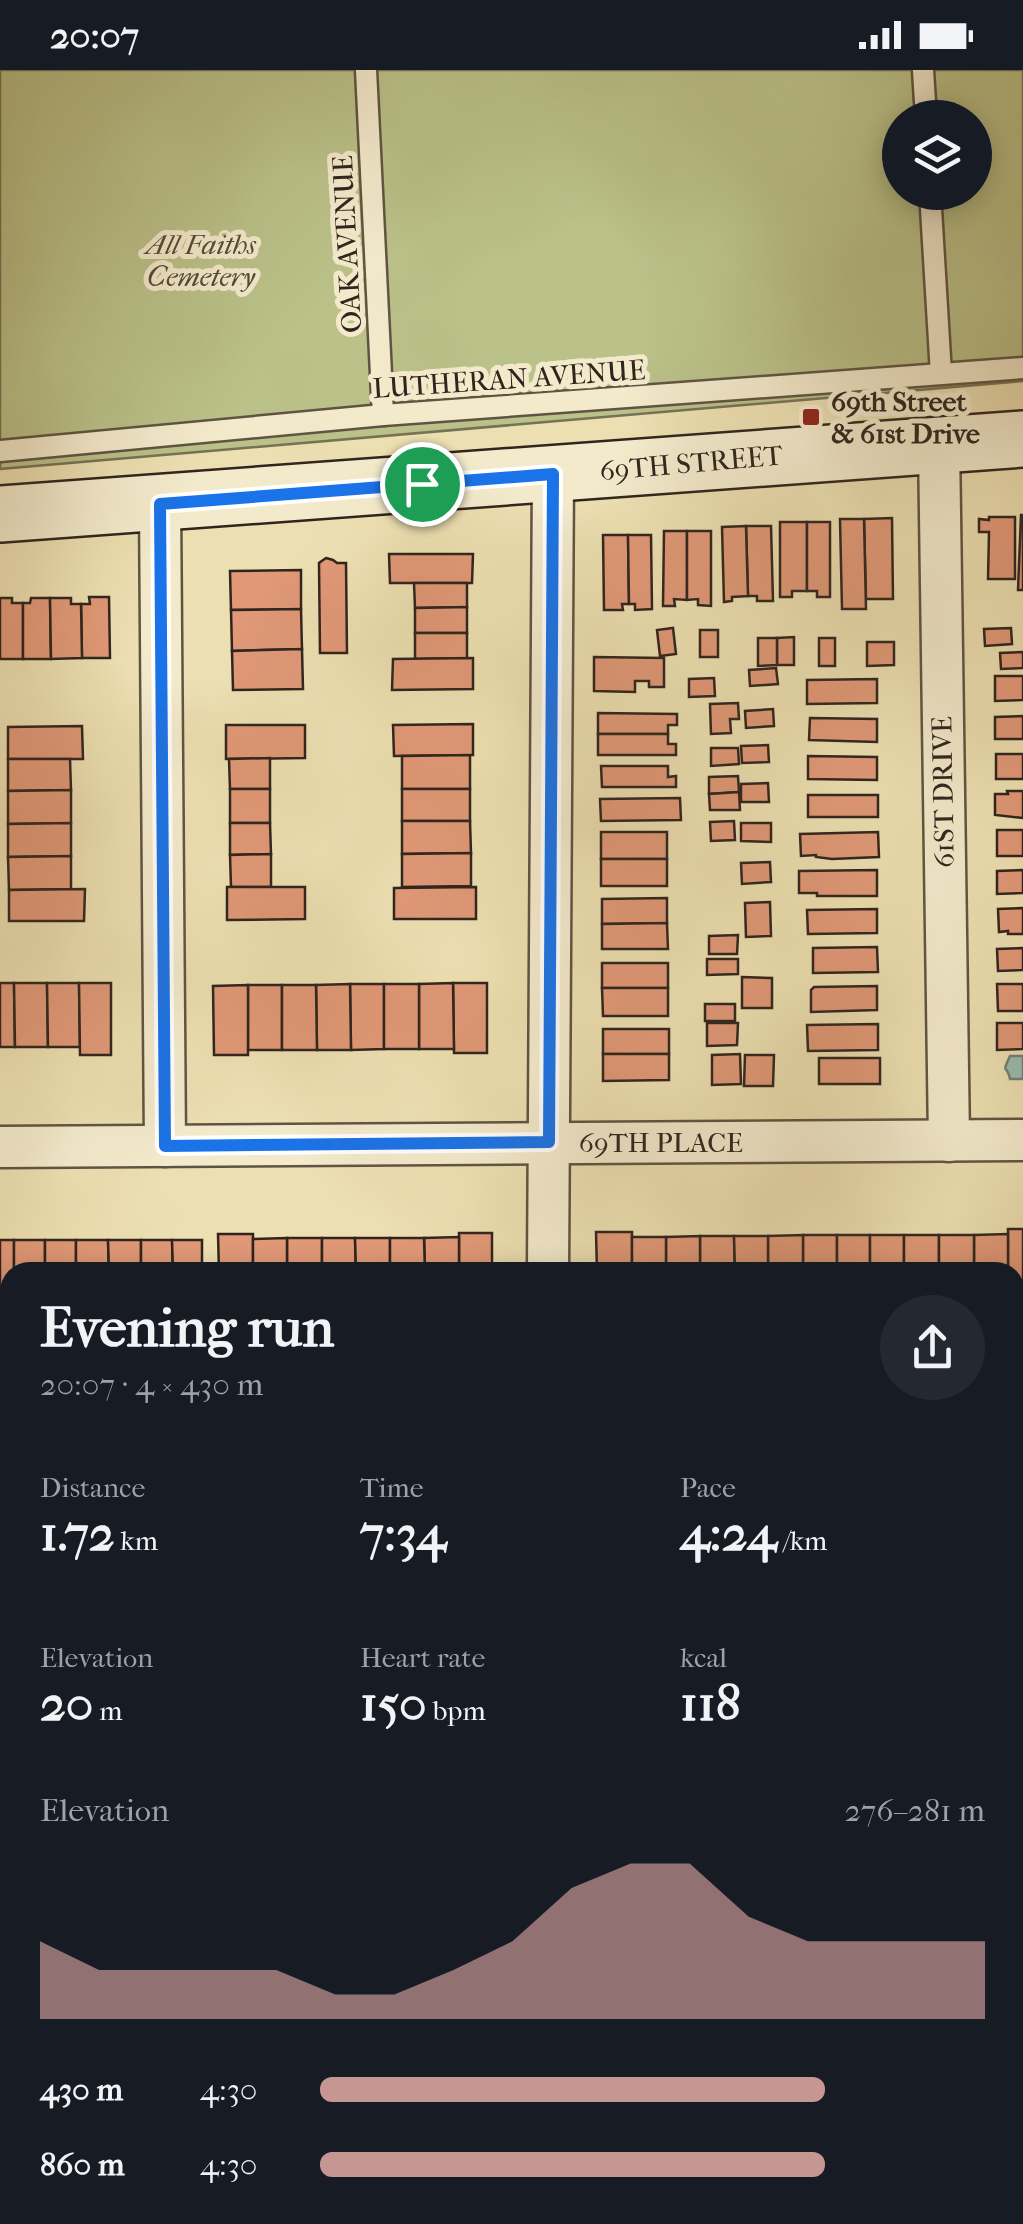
<!DOCTYPE html>
<html lang="en">
<head>
<meta charset="utf-8">
<style>
	:root { --surface:#171b24; --page:#242831; --text:#f1f3f6; --muted:#9ea1a6; --accent:#c59692 }
	body { margin:0; font-family:"IM FELL French Canon",serif; background:var(--page); color:var(--text); height:100vh; display:flex; flex-direction:column; font-size:38px; white-space:nowrap }
	* { box-sizing:border-box; margin:0 }
	p { font-size:32px; color:var(--muted) }
	.icon { flex:none; width:55px; height:55px; fill:none; stroke:currentColor; stroke-width:2; stroke-linecap:round; stroke-linejoin:round }
	.map { position:relative; flex:1; overflow:hidden }
	.panel { position:absolute; left:0px; top:1192px; width:1025px; height:962px; display:flex; flex-direction:column; background:var(--surface); border-radius:30px 30px 0 0; box-shadow:0 5px 25px #0003 }
	.panel>* { flex:none }
	.controls { position:absolute; left:882px; top:30px; display:grid; gap:20px }
	.controls a { display:grid; place-items:center; width:110px; height:110px; border-radius:50%; background:var(--surface); box-shadow:0 5px 25px #0003; font-size:50px }
	.pin { position:absolute; display:grid; place-items:center; width:85px; height:85px; color:#fff; margin:-42px; border:5px solid #fff; border-radius:50%; box-shadow:0 2px 10px #0007 }
	.round { display:grid; place-items:center; flex:none; width:105px; height:105px; border-radius:52px; background:var(--page) }
	.head { display:flex; align-items:center; justify-content:space-between; height:170px; padding:0 40px }
	h1 { font-size:55px; font-weight:700; line-height:75px }
	.figures { display:grid; grid-template-columns:repeat(3,1fr); gap:15px; height:170px; padding:10px 40px }
	.figures div { display:grid; align-content:center }
	.figures b { font-size:50px; font-weight:700 }
	.figures small { font-size:28px; font-weight:400 }
	.figures p { font-size:28px }
	.chart { height:280px; padding:20px 40px }
	.chart p { display:flex; justify-content:space-between }
	.chart svg { width:100%; height:180px; margin-top:10px; fill:var(--accent); opacity:.7 }
	ul { padding:0 40px; list-style:none; font-size:32px }
	li { display:grid; grid-template-columns:160px 120px 1fr; align-items:center; height:75px }
	li i { height:25px; border-radius:12px; background:var(--accent) }
	.status { display:flex; justify-content:space-between; align-items:center; height:70px; padding:0 50px; background:var(--surface); direction:ltr }
	.status svg { height:28px; fill:currentColor }
	.map>svg:first-child { display:block }
</style>
</head>
<body>
<div class="status"><b>20:07</b><svg viewBox="0 0 49 12"><path d="M0 12V9h3v3zM5 12V6h3v6zM10 12V3h3v9zM15 12V0h3v12zM26 1h20v11H26zM47 4h2v5h-2z"/></svg></div>
<div class="map">
<svg width="1023" height="2154" viewBox="0 0 1023 2154">
	<rect width="100%" height="100%" fill="#ecdfb1"/>
	<filter id="stains"><feTurbulence type="fractalNoise" baseFrequency=".002" numOctaves="4"/><feColorMatrix values="0 0 0 0 .2 0 0 0 0 .09 0 0 0 0 .02 0 0 0 .5 -.17"/></filter>
	<radialGradient id="worn" r=".72"><stop offset=".6" stop-color="#630" stop-opacity="0"/><stop offset="1" stop-color="#630" stop-opacity=".3"/></radialGradient>
	<!-- green -->
	<g fill="#bac189" stroke="#757354" stroke-width="2.5" fill-rule="evenodd">
		<path d="M0,0h1023v311l-1023,88zM900,48h75v74h-75z"/>
		<path d="M0,1591l10,11v107l-10,-12z"/>
		<path d="M0,1742l10,11v137l-10,-12v-20l2,-3 -2,-3z"/>
		<path d="M232,2145h125l8,9h-125z"/>
		<path d="M393,2145h99l9,9h-100z"/>
	</g>
	<!-- water -->
	<path fill="#9abcb2" stroke="#708077" stroke-width="2.5" d="M1010,986h13v23h-13c-3,-16 -9,-3 0,-23z"/>
	<!-- building -->
	<g fill="#e09877" stroke="#30251e" stroke-width="2.5">
		<path d="M1021,445h2v75h-5z"/>
		<path d="M989,447h26v62h-27l1,-47h-10v-13l10,1z"/>
		<path d="M892,448l1,81h-27l-2,-80z"/>
		<path d="M840,449h24l2,90h-24z"/>
		<path d="M780,452h27v69h-15v6h-12z"/>
		<path d="M807,452h23v75h-13v-6h-10z"/>
		<path d="M746,456h25l2,75h-16v-5h-9z"/>
		<path d="M746,456l2,70 -16,1v4l-8,1 -2,-75z"/>
		<path d="M664,461h23v69l-13,-1 1,7h-12z"/>
		<path d="M687,461h24v75l-13,-1v-6l-11,1z"/>
		<path d="M603,465h25l1,69h-7l1,6h-19z"/>
		<path d="M628,465h23l1,74 -17,1v-6h-6z"/>
		<path d="M389,484h84l-1,29h-82z"/>
		<path d="M326,488l7,2 4,3h9l1,90h-27l-1,-90z"/>
		<path d="M301,500v39l-70,1 -1,-39z"/>
		<path d="M414,513h53v24l-52,1z"/>
		<path d="M89,527h20l1,61h-28l-1,-54h9z"/>
		<path d="M0,528h12v5h11v56h-23z"/>
		<path d="M31,528h19l1,61h-28v-56h7z"/>
		<path d="M50,528h21v6h10l1,54 -31,1z"/>
		<path d="M467,537v26h-52v-25z"/>
		<path d="M301,539l1,40 -70,2 -1,-41z"/>
		<path d="M673,558l3,26 -16,2 -3,-26z"/>
		<path d="M1011,558l1,16 -27,2 -1,-17z"/>
		<rect x="700" y="560" width="18" height="27"/>
		<path d="M415,563h52v25l-52,1z"/>
		<path d="M794,567v28h-17v-27z"/>
		<path d="M758,568h19v27l-19,1z"/>
		<rect x="819" y="568" width="16" height="28"/>
		<path d="M867,572h27v23l-27,1z"/>
		<path d="M302,579l1,40 -70,1 -1,-39z"/>
		<path d="M1023,582v16l-22,1 -1,-16z"/>
		<path d="M594,587l70,1v29h-15v-6h-14v11l-41,-1z"/>
		<path d="M473,588v31l-81,1 1,-31z"/>
		<path d="M776,598l2,16 -28,2 -1,-16z"/>
		<path d="M995,606h28v24l-28,1z"/>
		<path d="M714,608l1,18 -26,1v-18z"/>
		<path d="M877,609v24l-70,1v-24z"/>
		<path d="M738,633l1,16h-9l1,14 -20,1 -1,-30z"/>
		<path d="M773,639l1,17 -28,2 -1,-17z"/>
		<path d="M598,643l79,1v11h-9v9h-70z"/>
		<path d="M1023,646v23h-28v-22z"/>
		<path d="M810,648l67,1v23l-68,-2z"/>
		<path d="M473,654v31l-79,1 -1,-31z"/>
		<path d="M226,655h79v33l-79,1z"/>
		<path d="M82,656l1,33h-75v-32z"/>
		<path d="M598,664h70v10h8v11h-78z"/>
		<path d="M768,675l1,17 -27,1 -1,-17z"/>
		<path d="M711,678h27l1,16 -28,2z"/>
		<rect x="996" y="684" width="27" height="25"/>
		<path d="M470,685v34h-68v-33z"/>
		<path d="M808,686l69,1v23l-69,-1z"/>
		<path d="M270,688v31h-40l-1,-30z"/>
		<path d="M8,689h62l1,31 -63,1z"/>
		<path d="M601,696h67v11l8,-1v11h-74z"/>
		<path d="M738,706l1,16 -30,2v-17z"/>
		<path d="M768,713l1,19h-28v-18z"/>
		<rect x="230" y="719" width="40" height="34"/>
		<rect x="402" y="719" width="68" height="32"/>
		<path d="M71,720v33l-63,1v-33z"/>
		<path d="M1007,721h16v27l-28,-3v-21h13z"/>
		<path d="M739,722l1,18h-30l-1,-16z"/>
		<rect x="808" y="725" width="70" height="22"/>
		<path d="M680,728l1,22 -80,1 -1,-22z"/>
		<path d="M402,751h68l1,32 -69,1z"/>
		<path d="M734,751l1,19 -24,1 -1,-19z"/>
		<path d="M71,753v33l-63,1v-33z"/>
		<path d="M230,753h40l1,31 -41,1z"/>
		<path d="M741,753h30v19l-30,-1z"/>
		<rect x="997" y="760" width="26" height="26"/>
		<rect x="601" y="762" width="66" height="27"/>
		<path d="M878,762l1,25 -47,2 -16,-2v-2l-15,1 -1,-22z"/>
		<path d="M471,783v33l-69,1v-33z"/>
		<path d="M271,784v33h-40l-1,-32z"/>
		<path d="M71,786v33l-62,1 -1,-33z"/>
		<rect x="601" y="789" width="66" height="27"/>
		<path d="M770,792l1,20 -29,2 -1,-21z"/>
		<path d="M877,800v26h-60v-3h-18v-22z"/>
		<path d="M1023,800v23l-26,1v-23z"/>
		<path d="M227,817h78v32l-78,1z"/>
		<path d="M476,817v32h-82v-31z"/>
		<path d="M85,819l-1,32h-75v-31z"/>
		<path d="M667,828v25l-65,1v-25z"/>
		<path d="M770,832l1,34 -25,1 -1,-34z"/>
		<path d="M1023,838v26h-15v-3l-9,1 -1,-23z"/>
		<path d="M877,839v24l-69,1 -1,-24z"/>
		<path d="M667,853l1,26h-66v-25z"/>
		<path d="M738,865l-1,19h-28v-18z"/>
		<path d="M877,877l1,25 -65,1v-25z"/>
		<path d="M1023,878v22l-25,1 -1,-22z"/>
		<path d="M707,889h31v15l-31,1z"/>
		<rect x="602" y="893" width="66" height="25"/>
		<path d="M742,907l30,1v30h-30z"/>
		<path d="M0,913h14l1,64h-15z"/>
		<path d="M14,913h33l1,64h-33z"/>
		<path d="M47,913h32l1,64h-32z"/>
		<path d="M79,913h32v72h-31z"/>
		<path d="M453,913h34v70h-33z"/>
		<path d="M453,913l1,66h-35v-65z"/>
		<path d="M350,914h34v65l-33,1z"/>
		<path d="M350,914l1,66h-34l-1,-65z"/>
		<rect x="384" y="914" width="35" height="65"/>
		<path d="M997,914h26v27h-25z"/>
		<rect x="248" y="915" width="34" height="65"/>
		<path d="M248,915v70h-34l-1,-69z"/>
		<path d="M282,915h34l1,65h-35z"/>
		<path d="M877,916v24l-66,2v-22l3,-3z"/>
		<path d="M602,918h66v28h-65z"/>
		<rect x="705" y="934" width="30" height="17"/>
		<path d="M707,953h31l-1,22 -30,1z"/>
		<path d="M997,953h26v26l-26,1z"/>
		<path d="M878,954v26l-70,1 -1,-26z"/>
		<rect x="603" y="959" width="66" height="25"/>
		<path d="M603,984h66v26l-66,1z"/>
		<path d="M740,984l1,30 -29,1v-30z"/>
		<path d="M745,985h29l-1,31h-29z"/>
		<rect x="819" y="988" width="61" height="26"/>
		<path d="M1008,1159h15v70h-8v-27h-7z"/>
		<path d="M596,1162h36v40h-35z"/>
		<rect x="459" y="1163" width="33" height="39"/>
		<path d="M218,1164h35v38h-34z"/>
		<path d="M1008,1164v38h-34v-37z"/>
		<rect x="803" y="1165" width="34" height="37"/>
		<path d="M803,1165v37h-35v-36z"/>
		<rect x="837" y="1165" width="33" height="37"/>
		<rect x="870" y="1165" width="34" height="37"/>
		<rect x="904" y="1165" width="35" height="37"/>
		<rect x="939" y="1165" width="35" height="37"/>
		<path d="M700,1166h34l1,36h-35z"/>
		<path d="M700,1166v36h-34v-35z"/>
		<path d="M734,1166h34v36h-33z"/>
		<path d="M459,1167v35h-34l-1,-34z"/>
		<rect x="632" y="1167" width="34" height="35"/>
		<rect x="287" y="1168" width="35" height="34"/>
		<path d="M287,1168v34h-34v-33z"/>
		<path d="M322,1168h33l1,34h-34z"/>
		<path d="M355,1168h35v34h-34z"/>
		<path d="M390,1168h34l1,34h-35z"/>
		<path d="M0,1170h14v32h-4v30h-10z"/>
		<rect x="14" y="1170" width="31" height="32"/>
		<rect x="45" y="1170" width="31" height="32"/>
		<path d="M76,1170h32l1,32h-33z"/>
		<path d="M108,1170h33v32h-32z"/>
		<path d="M141,1170h31l1,32h-32z"/>
		<path d="M172,1170h30v32h-29z"/>
		<rect x="1015" y="1318" width="8" height="71"/>
		<rect x="0" y="1329" width="3" height="66"/>
		<rect x="3" y="1329" width="7" height="66"/>
		<rect x="1015" y="1545" width="8" height="70"/>
		<rect x="1015" y="1704" width="8" height="70"/>
		<rect x="1015" y="1929" width="8" height="68"/>
		<path d="M0,2088h10v57h11v9h-21z"/>
		<rect x="1015" y="2096" width="8" height="58"/>
		<path d="M1015,2124v30h-34v-9h34z"/>
		<path d="M114,2145h42l1,9h-43z"/>
		<path d="M156,2145h55v9h-54z"/>
		<rect x="605" y="2145" width="35" height="9"/>
		<rect x="640" y="2145" width="34" height="9"/>
		<rect x="674" y="2145" width="34" height="9"/>
		<rect x="708" y="2145" width="35" height="9"/>
		<rect x="743" y="2145" width="34" height="9"/>
		<rect x="777" y="2145" width="35" height="9"/>
		<rect x="812" y="2145" width="34" height="9"/>
		<rect x="846" y="2145" width="33" height="9"/>
		<rect x="879" y="2145" width="34" height="9"/>
		<rect x="913" y="2145" width="34" height="9"/>
		<rect x="947" y="2145" width="34" height="9"/>
	</g>
	<g fill="none" stroke-linecap="round" stroke-linejoin="round">
		<defs>
			<g id="lane">
				<path d="M366,0l17,345"/>
				<path d="M923,0l3,48"/>
				<path d="M930,122l11,182"/>
				<path d="M0,381l383,-36 640,-47"/>
			</g>
			<g id="street">
				<path d="M939,374l10,697"/>
				<path d="M160,434l5,642"/>
				<path d="M0,1077l1023,-7"/>
				<path d="M548,1202l5,-798"/>
				<path d="M1015,1467h8"/>
				<path d="M0,1473h10"/>
				<path d="M1015,1853h8"/>
				<path d="M551,2154v-9"/>
			</g>
			<path id="secondary" d="M0,444l1023,-75"/>
		</defs>
		<!-- lane casing -->
		<use href="#lane" stroke="#5f5443" stroke-width="25"/>
		<!-- street casing -->
		<use href="#street" stroke="#5f5443" stroke-width="45"/>
		<!-- secondary casing -->
		<use href="#secondary" stroke="#30251e" stroke-width="60"/>
		<!-- lane -->
		<use href="#lane" stroke="#f3eacc" stroke-width="20"/>
		<!-- street -->
		<use href="#street" stroke="#f3eacc" stroke-width="40"/>
		<!-- secondary -->
		<use href="#secondary" stroke="#f3eacc" stroke-width="55"/>
		<defs>
			<g id="rail">
				<path d="M0,1710l10,12"/>
				<path d="M377,2145l8,9"/>
			</g>
		</defs>
		<!-- rail casing -->
		<use href="#rail" stroke="#30251e" stroke-width="11"/>
		<!-- rail -->
		<use href="#rail" stroke="#f3eacc" stroke-width="8" stroke-dasharray="22" stroke-linecap="butt"/>
	</g>
	<g fill="none" stroke-linecap="round" stroke-linejoin="round">
		<defs>
			<path id="route" d="M553,404l-4,668 -384,4 -5,-642z"/>
		</defs>
		<!-- route casing -->
		<use href="#route" stroke="#fff" stroke-width="20"/>
		<!-- route -->
		<use href="#route" stroke="#1a73e8" stroke-width="12"/>
	</g>
	<!-- markers -->
	<rect fill="#8f2418" stroke="#f3eacc" stroke-width="4" x="801" y="337" width="20" height="20" rx="5"/>
	<g text-anchor="middle" dominant-baseline="central" stroke-width="10" stroke-linejoin="round" paint-order="stroke">
		<!-- park labels -->
		<g font-size="28" font-style="italic" fill="#524c39" stroke="#f3eacc">
			<text x="201" y="174">All Faiths<tspan x="201" dy="32">Cemetery</tspan></text>
		</g>
		<!-- street labels -->
		<g font-size="28" fill="#30251e" stroke="#f3eacc">
			<text transform="translate(347 174) rotate(-93)">OAK AVENUE</text>
			<text transform="translate(509 309) rotate(-4)">LUTHERAN AVENUE</text>
			<text transform="translate(691 393) rotate(-5)">69TH STREET</text>
			<text transform="translate(943 722) rotate(-91)">61ST DRIVE</text>
			<text x="661" y="1072">69TH PLACE</text>
		</g>
		<!-- poi labels -->
		<g font-size="28" font-weight="bold" fill="#30251e" stroke="#f3eacc" text-anchor="start">
			<text x="831" y="331">69th Street<tspan x="831" dy="32">&amp; 61st Drive</tspan></text>
		</g>
	</g>
	<rect width="100%" height="100%" filter="url(#stains)"/>
	<rect width="100%" height="100%" fill="url(#worn)"/>
</svg>
<div class="controls">
<a><svg class="icon" aria-label="layers" viewBox="0 0 24 24"><path d="M12 4l9 5-9 5-9-5zM3 14l9 5 9-5"/></svg></a>
</div>
<div class="pin" style="left:422px;top:414px;background:#1e9e55"><svg class="icon" aria-label="arrive" viewBox="0 0 24 24"><path d="M6 21V4h12l-3 4 3 4H6"/></svg></div>
<section class="panel">
<div class="head"><div><h1>Evening run</h1><p>20:07 · 4 × 430 m</p></div><a class="round"><svg class="icon" aria-label="share" viewBox="0 0 24 24"><path d="M12 15V3M7 8l5-5 5 5M5 13v7h14v-7"/></svg></a></div>
<div class="figures">
<div><p>Distance</p><b>1.72<small> km</small></b></div>
<div><p>Time</p><b>7:34</b></div>
<div><p>Pace</p><b>4:24<small> /km</small></b></div>
</div>
<div class="figures">
<div><p>Elevation</p><b>20<small> m</small></b></div>
<div><p>Heart rate</p><b>150<small> bpm</small></b></div>
<div><p>kcal</p><b>118</b></div>
</div>
<div class="chart"><p><span>Elevation</span>276–281 m</p>
<svg viewBox="0 0 160 44" preserveAspectRatio="none"><path d="M0 44V25L10 32L20 32L30 32L40 32L50 38L60 38L70 32L80 25L90 12L100 6L110 6L120 19L130 25L140 25L150 25L160 25V44z"/></svg>
</div>
<ul>
<li><b>430 m</b>4:30<i style="width:76%"></i></li>
<li><b>860 m</b>4:30<i style="width:76%"></i></li>
</ul>
</section>
</div>
</body>
</html>
